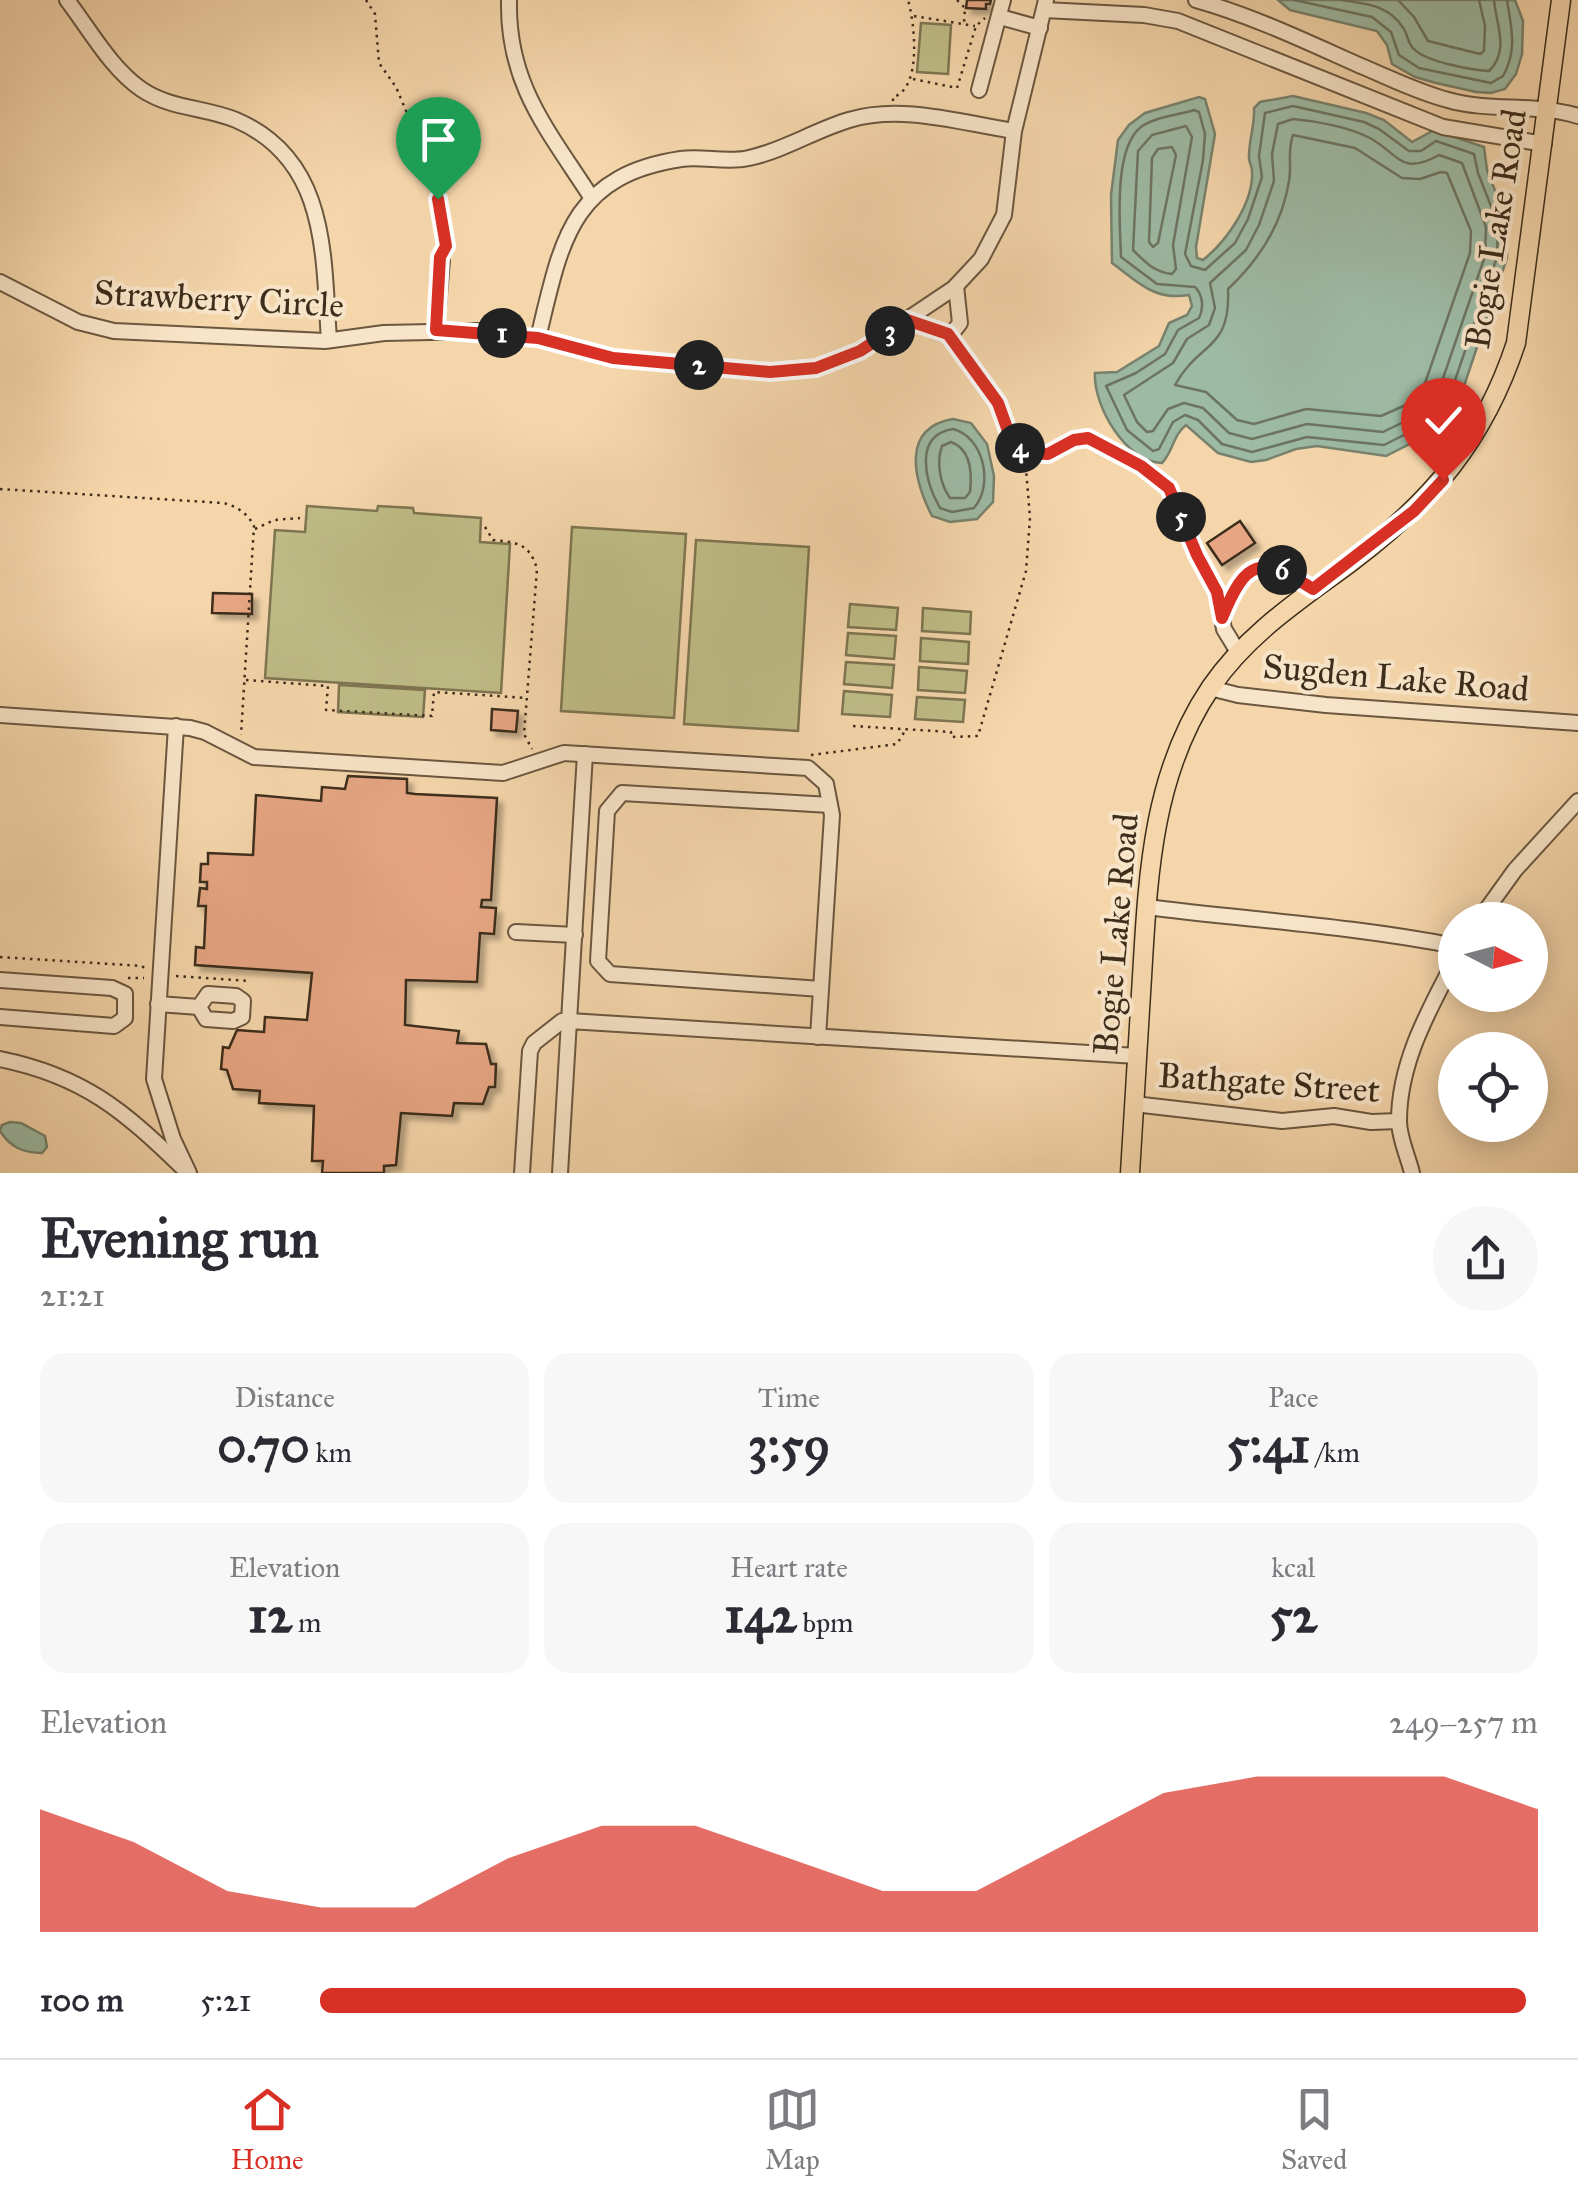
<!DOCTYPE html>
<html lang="en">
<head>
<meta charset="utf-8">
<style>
	:root { --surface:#fff; --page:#f7f7f7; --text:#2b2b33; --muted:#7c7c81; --line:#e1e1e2; --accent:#d93025 }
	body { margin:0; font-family:"IM FELL Great Primer",serif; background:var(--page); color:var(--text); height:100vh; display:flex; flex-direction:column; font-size:38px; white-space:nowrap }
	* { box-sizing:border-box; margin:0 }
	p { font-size:32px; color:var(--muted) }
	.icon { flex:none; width:55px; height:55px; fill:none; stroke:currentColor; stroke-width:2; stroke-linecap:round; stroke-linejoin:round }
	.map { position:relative; height:1173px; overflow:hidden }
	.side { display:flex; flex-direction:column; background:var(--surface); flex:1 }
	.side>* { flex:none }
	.needle { width:65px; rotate:96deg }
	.tools { position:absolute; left:1438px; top:902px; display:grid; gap:20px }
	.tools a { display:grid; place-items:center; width:110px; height:110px; border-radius:50%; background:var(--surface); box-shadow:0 5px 25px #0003; font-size:50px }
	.pin { position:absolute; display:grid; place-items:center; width:85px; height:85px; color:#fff; margin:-102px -42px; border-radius:50% 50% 50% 0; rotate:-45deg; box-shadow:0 0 10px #0007 }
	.pin .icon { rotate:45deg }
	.km { position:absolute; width:50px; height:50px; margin:-25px; border-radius:50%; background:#222; color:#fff; font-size:28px; line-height:50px; text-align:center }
	.round { display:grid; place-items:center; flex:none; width:105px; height:105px; border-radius:52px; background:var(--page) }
	.head { display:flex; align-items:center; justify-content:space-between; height:170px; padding:0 40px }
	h1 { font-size:55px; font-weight:700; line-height:75px }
	.stats { display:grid; grid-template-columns:repeat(3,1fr); gap:15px; height:170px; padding:10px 40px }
	.stats div { display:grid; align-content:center; border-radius:25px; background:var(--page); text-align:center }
	.stats b { font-size:50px; font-weight:700 }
	.stats small { font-size:28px; font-weight:400 }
	.stats p { font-size:28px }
	.chart { height:280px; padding:20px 40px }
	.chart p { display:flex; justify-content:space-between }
	.chart svg { width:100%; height:180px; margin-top:10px; fill:var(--accent); opacity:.7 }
	ul { padding:0 40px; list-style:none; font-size:32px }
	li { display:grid; grid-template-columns:160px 120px 1fr; align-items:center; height:75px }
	li i { height:25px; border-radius:12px; background:var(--accent) }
	.dock { display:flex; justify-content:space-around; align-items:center; height:140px; border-top:2px solid var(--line); background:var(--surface); font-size:28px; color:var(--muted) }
	.dock a { display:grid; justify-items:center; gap:5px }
	.dock .selected { color:var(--accent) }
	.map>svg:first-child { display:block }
</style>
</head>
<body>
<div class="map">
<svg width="1578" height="1173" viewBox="0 0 1578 1173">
	<defs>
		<filter id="shadow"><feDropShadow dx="5.5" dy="5.5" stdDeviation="2.5" flood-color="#0004"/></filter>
	</defs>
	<rect width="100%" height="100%" fill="#f5d6ab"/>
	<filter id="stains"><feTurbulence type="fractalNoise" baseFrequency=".002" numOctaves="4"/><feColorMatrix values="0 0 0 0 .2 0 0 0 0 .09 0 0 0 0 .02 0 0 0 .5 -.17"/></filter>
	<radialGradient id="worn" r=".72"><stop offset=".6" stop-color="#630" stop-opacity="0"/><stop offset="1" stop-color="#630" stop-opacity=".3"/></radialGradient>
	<!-- green -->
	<g fill="#bfbd87" stroke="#7e7551" stroke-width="2.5">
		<path d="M921,23l30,2 -3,49 -31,-2z"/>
		<path d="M307,506l70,5 1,-5 35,2 1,5 67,5 -1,24 30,2 -9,149 -236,-15 10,-148 30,2z"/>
		<path d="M572,527l114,7 -12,184 -113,-7z"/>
		<path d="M696,540l113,7 -11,184 -114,-7z"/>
		<path d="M850,604l48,4 -2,22 -48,-3z"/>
		<path d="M923,608l48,4 -1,22 -48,-3z"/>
		<path d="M848,633l48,3 -2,23 -48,-4z"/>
		<path d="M921,638l48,4 -1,22 -48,-3z"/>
		<path d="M846,662l48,3 -2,23 -48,-4z"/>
		<path d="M919,667l48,4 -2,22 -47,-3z"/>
		<path d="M339,685l86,5 -2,27 -85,-5z"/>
		<path d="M844,691l48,4 -2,22 -48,-3z"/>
		<path d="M917,697l48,3 -2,22 -48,-3z"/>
	</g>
	<!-- water -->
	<g fill="#9dbaa4" stroke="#77826d" stroke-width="2.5">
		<path d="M1278,0h237l8,21 -1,33 -6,20 -11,15 -14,4 -15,-1 -40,-9 -21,-6 -23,-13 -5,-19 -10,-14 -87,-21z"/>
		<path d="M1293,96l73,17 18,7 28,22 22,-12 50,17 3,23 20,51v37l-46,137 -24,35 -51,26 -69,-10 -21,3 -30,11 -15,2 -33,-9 -32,-28c-13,10 -13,27 -24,38 -36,-1 -69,-57 -67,-90l22,-1 42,-26 10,-23 18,-8 5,-9 -3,-11c-35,6 -51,-13 -77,-32l-1,-68 7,-55 11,-15 16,-12 54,-16 6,2 10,35 -19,113 1,11 6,2c24,-19 51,-58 49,-89 0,-6 -4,-10 -3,-15 0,-17 6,-31 5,-48l6,-6z"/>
		<path d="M953,419l18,4 16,21 7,32 -1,26 -16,17 -27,3 -18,-6c-18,-36 -32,-88 21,-97z"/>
		<path d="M10,1122l11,1 24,13 2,11 -5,6c-19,0 -32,-6 -42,-22l2,-6z"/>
	</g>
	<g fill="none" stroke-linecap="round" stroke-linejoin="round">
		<!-- shore -->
		<g stroke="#6d7460" stroke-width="2.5">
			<path d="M1294,0l78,17 19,15 8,23 20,13 72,15 12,-7c15,-26 8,-49 4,-76"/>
			<path d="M1342,0c25,4 47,5 62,29 4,7 4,15 10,20 12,13 58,21 75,22 21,-20 7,-47 5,-71"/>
			<path d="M1398,0l16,17 14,24 52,13 4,-3 1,-25 -6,-26"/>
			<path d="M1293,106l71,16 15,7 30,22h12l15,-10 38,13 4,19 20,51 -1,33 -46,135 -21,30 -46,23 -77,-8 -55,15 -30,-8 -24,-24 -13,-5 -12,7 -14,27 -6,2 -26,-21 -21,-44 30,-13 29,-19 13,-24 21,-12c5,-10 4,-23 -4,-31l-38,-3 -36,-27c-1,-33 -8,-108 20,-130 13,-10 38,-12 53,-17l5,2 6,22 -2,26 -18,94 6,12 14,4 30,-27 13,-24 14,-42 -3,-21 6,-43z"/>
			<path d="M1293,119c23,2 56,8 77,19 30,17 31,38 69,17l23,8 24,64 -1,29 -45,131 -18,26 -39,19 -76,-8 -55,15 -23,-6 -26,-25 -19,-5 -16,6 -15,22 -6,1 -10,-10 -13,-27 49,-32 14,-24 22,-14 6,-17 -5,-25 36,-33 13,-25 15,-44 -2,-27 6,-30z"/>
			<path d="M1186,126l6,11 -19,108 3,24 -4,5c-18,-2 -27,-12 -39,-24l5,-99 14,-16z"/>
			<path d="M1293,135l62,13 47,30 18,1 21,-7 6,1 24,58 -1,22 -46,133 -16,18 -27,12 -75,-7 -52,15 -17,-4 -31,-28 -31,-7c24,-44 56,-34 53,-96 32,-30 54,-64 61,-108 3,-16 -2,-30 4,-46z"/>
			<path d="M1172,147l4,8 -18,88 -5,4 -4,-5 3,-84 6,-9z"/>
			<path d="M953,429c31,8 41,56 21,79l-22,4 -12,-4c-15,-26 -27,-73 13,-79z"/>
			<path d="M951,442c20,7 21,32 19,50l-5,6h-15c-10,-14 -14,-36 -8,-52z"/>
		</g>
	</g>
	<!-- building -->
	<g fill="#e6a683" stroke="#3d2d1b" stroke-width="2.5" filter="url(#shadow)">
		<path d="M967,0h24l-1,4h-4v5l-20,-1z"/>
		<path d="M1240,521l15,22 -33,22 -15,-22z"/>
		<path d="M213,593l39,1v20l-40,-1z"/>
		<path d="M492,709l26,2 -2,21 -25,-2z"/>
		<path d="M348,776l59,3v14l8,1 82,4 -6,102h-9l-1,7 15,1 -2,26 -14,-1 -3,49 -71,-2 -1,45 54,6 -2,12 29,1 5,20h5l-1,23h-6l-6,17 -29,-1 -2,13 -51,-3 -5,52 -12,1v7h-62l1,-12h-11l2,-55 -55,-3 1,-12 -27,-2 -6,-19 -6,-1 2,-22 6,1 8,-18 27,2 1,-15 42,3 5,-47 -117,-8 1,-18 8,1 2,-42h-8l2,-18 7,1v-7h-7l1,-18h7v-11l45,2 3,-60 65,6 1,-14 23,2z"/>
	</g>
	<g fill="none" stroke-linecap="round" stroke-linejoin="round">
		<defs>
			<g id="minor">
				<path d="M67,0c23,30 43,67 74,89 29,20 63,18 95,31 93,40 87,136 93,220"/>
				<path d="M509,0c-2,84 39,130 82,197"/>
				<path d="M1196,0c57,16 111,42 165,66 29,12 56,26 87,34 42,12 88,3 130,16"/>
				<path d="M1044,10l100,5 34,6 265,106 101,17"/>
				<path d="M1000,17l40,11"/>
				<path d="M979,90l24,-90"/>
				<path d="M0,282l78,40 36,9 211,10 59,-8 93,-2 61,7 75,20 157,14 46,-4 44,-17 94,-63 27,-29 23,-44 10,-84 32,-131"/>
				<path d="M907,320l35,13 11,-1 7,-9 -4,-37"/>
				<path d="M436,330l6,-69"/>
				<path d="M948,334l50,69 14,39 13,11 23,1 26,-14 14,-2 53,27 28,23 28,67 20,37 7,37 14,23"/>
				<path d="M538,338c23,-94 31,-162 143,-179 22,-3 46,4 68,-1 34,-7 66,-28 100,-38 53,-16 112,3 165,11"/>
				<path d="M1223,617c24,-59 38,-61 90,-28"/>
				<path d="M1210,688l28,7 88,10 252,18"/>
				<path d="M0,715l190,13 15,4 49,25 249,16 61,-20 244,15 18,16 6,31 -14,222"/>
				<path d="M176,726l-22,353 19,60 16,34"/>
				<path d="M1146,907c104,13 207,19 309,39"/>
				<path d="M1479,920l36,-50 63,-69"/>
				<path d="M516,932l59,3"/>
				<path d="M0,980l112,8 13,6v24l-11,8 -114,-9"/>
				<path d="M821,989l-211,-15 -12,-13 9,-150 15,-18 208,12"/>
				<path d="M158,1004l41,3 7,12 27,2 9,-4 1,-16 -7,-5 -28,-2 -9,13"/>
				<path d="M0,1059c84,17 124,52 184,110"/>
				<path d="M1134,1104l148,17 52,-5 37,6 28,-1"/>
				<path d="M522,1173l8,-122 4,-8 28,-22h7l16,-267"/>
				<path d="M560,1173l9,-152 568,35"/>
				<path d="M1412,1173c-4,-17 -13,-35 -13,-52 0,-59 30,-111 56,-161"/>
			</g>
			<path id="major" d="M1130,1173c4,-65 8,-131 12,-196 6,-101 10,-203 69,-290 37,-54 89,-87 140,-125 81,-61 133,-122 165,-219l45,-343"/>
		</defs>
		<!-- minor casing -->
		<use href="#minor" stroke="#6b573f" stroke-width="18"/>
		<!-- major casing -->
		<use href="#major" stroke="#3d2d1b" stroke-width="21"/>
		<!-- path -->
		<g stroke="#3d2d1b" stroke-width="2.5" stroke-dasharray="2.5 5" stroke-linecap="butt">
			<path d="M366,0l9,14 4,49 17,24 35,83 15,77"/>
			<path d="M957,0l8,8 -1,14"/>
			<path d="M914,16l61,10"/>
			<path d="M913,79l44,9 19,-62 9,-8"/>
			<path d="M893,101v-4c29,-8 22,-73 15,-97"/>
			<path d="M0,489l223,14c14,3 25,11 31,23l-13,209"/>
			<path d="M485,527l8,13c24,2 37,4 44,29l-13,165 8,15"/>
			<path d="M255,529l19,-9 26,-2"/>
			<path d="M246,680l82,6 -2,24 106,6 2,-24 93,6"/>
			<path d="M853,726l98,6v5l27,-1 48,-165 4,-53 -4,-49"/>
			<path d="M811,755l86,-11 9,-15"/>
			<path d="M0,957l142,9 5,4"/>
			<path d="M176,976l73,5"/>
			<path d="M128,978h16"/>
		</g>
		<!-- minor -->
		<use href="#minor" stroke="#f8e4c8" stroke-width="14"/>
		<!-- major -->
		<use href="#major" stroke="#f5d6ab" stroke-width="18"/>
	</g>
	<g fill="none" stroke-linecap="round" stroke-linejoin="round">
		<defs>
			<path id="route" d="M438,199l8,47 -6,11 -4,73 102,8 75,20 157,14 46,-4 44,-17 47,-31 41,14 50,69 14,39 13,11 23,1 26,-14 14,-2 53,28 28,22 28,67 20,37 5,26c24,-59 38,-63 91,-29l101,-78 29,-31"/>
		</defs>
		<!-- route casing -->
		<use href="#route" stroke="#fff" stroke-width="20"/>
		<!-- route -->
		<use href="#route" stroke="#d93025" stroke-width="12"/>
	</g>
	<g text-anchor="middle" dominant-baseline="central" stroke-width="8" stroke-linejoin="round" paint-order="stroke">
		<!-- street labels -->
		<g font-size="35" fill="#3d2d1b" stroke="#f8e4c8">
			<text transform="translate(1496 229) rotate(-81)">Bogie Lake Road</text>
			<text transform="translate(219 299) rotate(3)">Strawberry Circle</text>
			<text transform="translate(1396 678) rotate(5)">Sugden Lake Road</text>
			<text transform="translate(1116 934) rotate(-85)">Bogie Lake Road</text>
			<text transform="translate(1269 1083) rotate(4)">Bathgate Street</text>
		</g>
	</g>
	<rect width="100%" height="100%" filter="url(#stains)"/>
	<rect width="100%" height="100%" fill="url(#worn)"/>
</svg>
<div class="tools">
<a><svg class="needle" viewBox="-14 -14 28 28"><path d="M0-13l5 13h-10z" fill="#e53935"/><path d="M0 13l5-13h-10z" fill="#7c7c81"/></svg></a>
<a><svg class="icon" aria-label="locate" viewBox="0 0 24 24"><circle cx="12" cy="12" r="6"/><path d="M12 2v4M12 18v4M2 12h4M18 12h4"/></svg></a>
</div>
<div class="pin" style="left:438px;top:199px;background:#1e9e55"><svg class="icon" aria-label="arrive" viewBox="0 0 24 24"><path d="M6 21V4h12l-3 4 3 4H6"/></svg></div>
<div class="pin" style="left:1443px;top:480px;background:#d93025"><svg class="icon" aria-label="check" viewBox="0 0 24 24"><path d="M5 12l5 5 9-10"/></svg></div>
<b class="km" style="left:502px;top:333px">1</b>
<b class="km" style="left:699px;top:365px">2</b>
<b class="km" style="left:890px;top:331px">3</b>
<b class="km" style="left:1020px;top:448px">4</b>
<b class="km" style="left:1181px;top:517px">5</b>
<b class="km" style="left:1282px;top:570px">6</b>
</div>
<section class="side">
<div class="head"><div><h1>Evening run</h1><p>21:21</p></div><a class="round"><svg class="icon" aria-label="share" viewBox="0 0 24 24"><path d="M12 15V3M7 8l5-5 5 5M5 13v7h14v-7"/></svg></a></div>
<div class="stats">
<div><p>Distance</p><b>0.70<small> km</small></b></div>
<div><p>Time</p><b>3:59</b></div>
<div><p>Pace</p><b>5:41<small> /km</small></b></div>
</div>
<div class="stats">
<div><p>Elevation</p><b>12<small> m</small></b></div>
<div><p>Heart rate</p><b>142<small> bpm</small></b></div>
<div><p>kcal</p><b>52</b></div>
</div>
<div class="chart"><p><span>Elevation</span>249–257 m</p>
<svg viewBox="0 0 160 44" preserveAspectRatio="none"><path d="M0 44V14L10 22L20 34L30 38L40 38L50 26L60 18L70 18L80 26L90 34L100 34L110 22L120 10L130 6L140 6L150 6L160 14V44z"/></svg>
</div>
<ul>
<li><b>100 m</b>5:21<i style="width:99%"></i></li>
</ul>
</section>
<nav class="dock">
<a class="selected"><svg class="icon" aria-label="home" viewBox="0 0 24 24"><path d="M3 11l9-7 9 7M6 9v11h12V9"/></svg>Home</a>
<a><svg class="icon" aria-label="map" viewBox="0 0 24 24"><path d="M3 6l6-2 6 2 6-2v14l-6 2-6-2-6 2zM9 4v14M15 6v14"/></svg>Map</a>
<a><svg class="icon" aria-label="saved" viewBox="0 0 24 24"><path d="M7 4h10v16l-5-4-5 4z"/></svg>Saved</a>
</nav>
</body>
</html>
